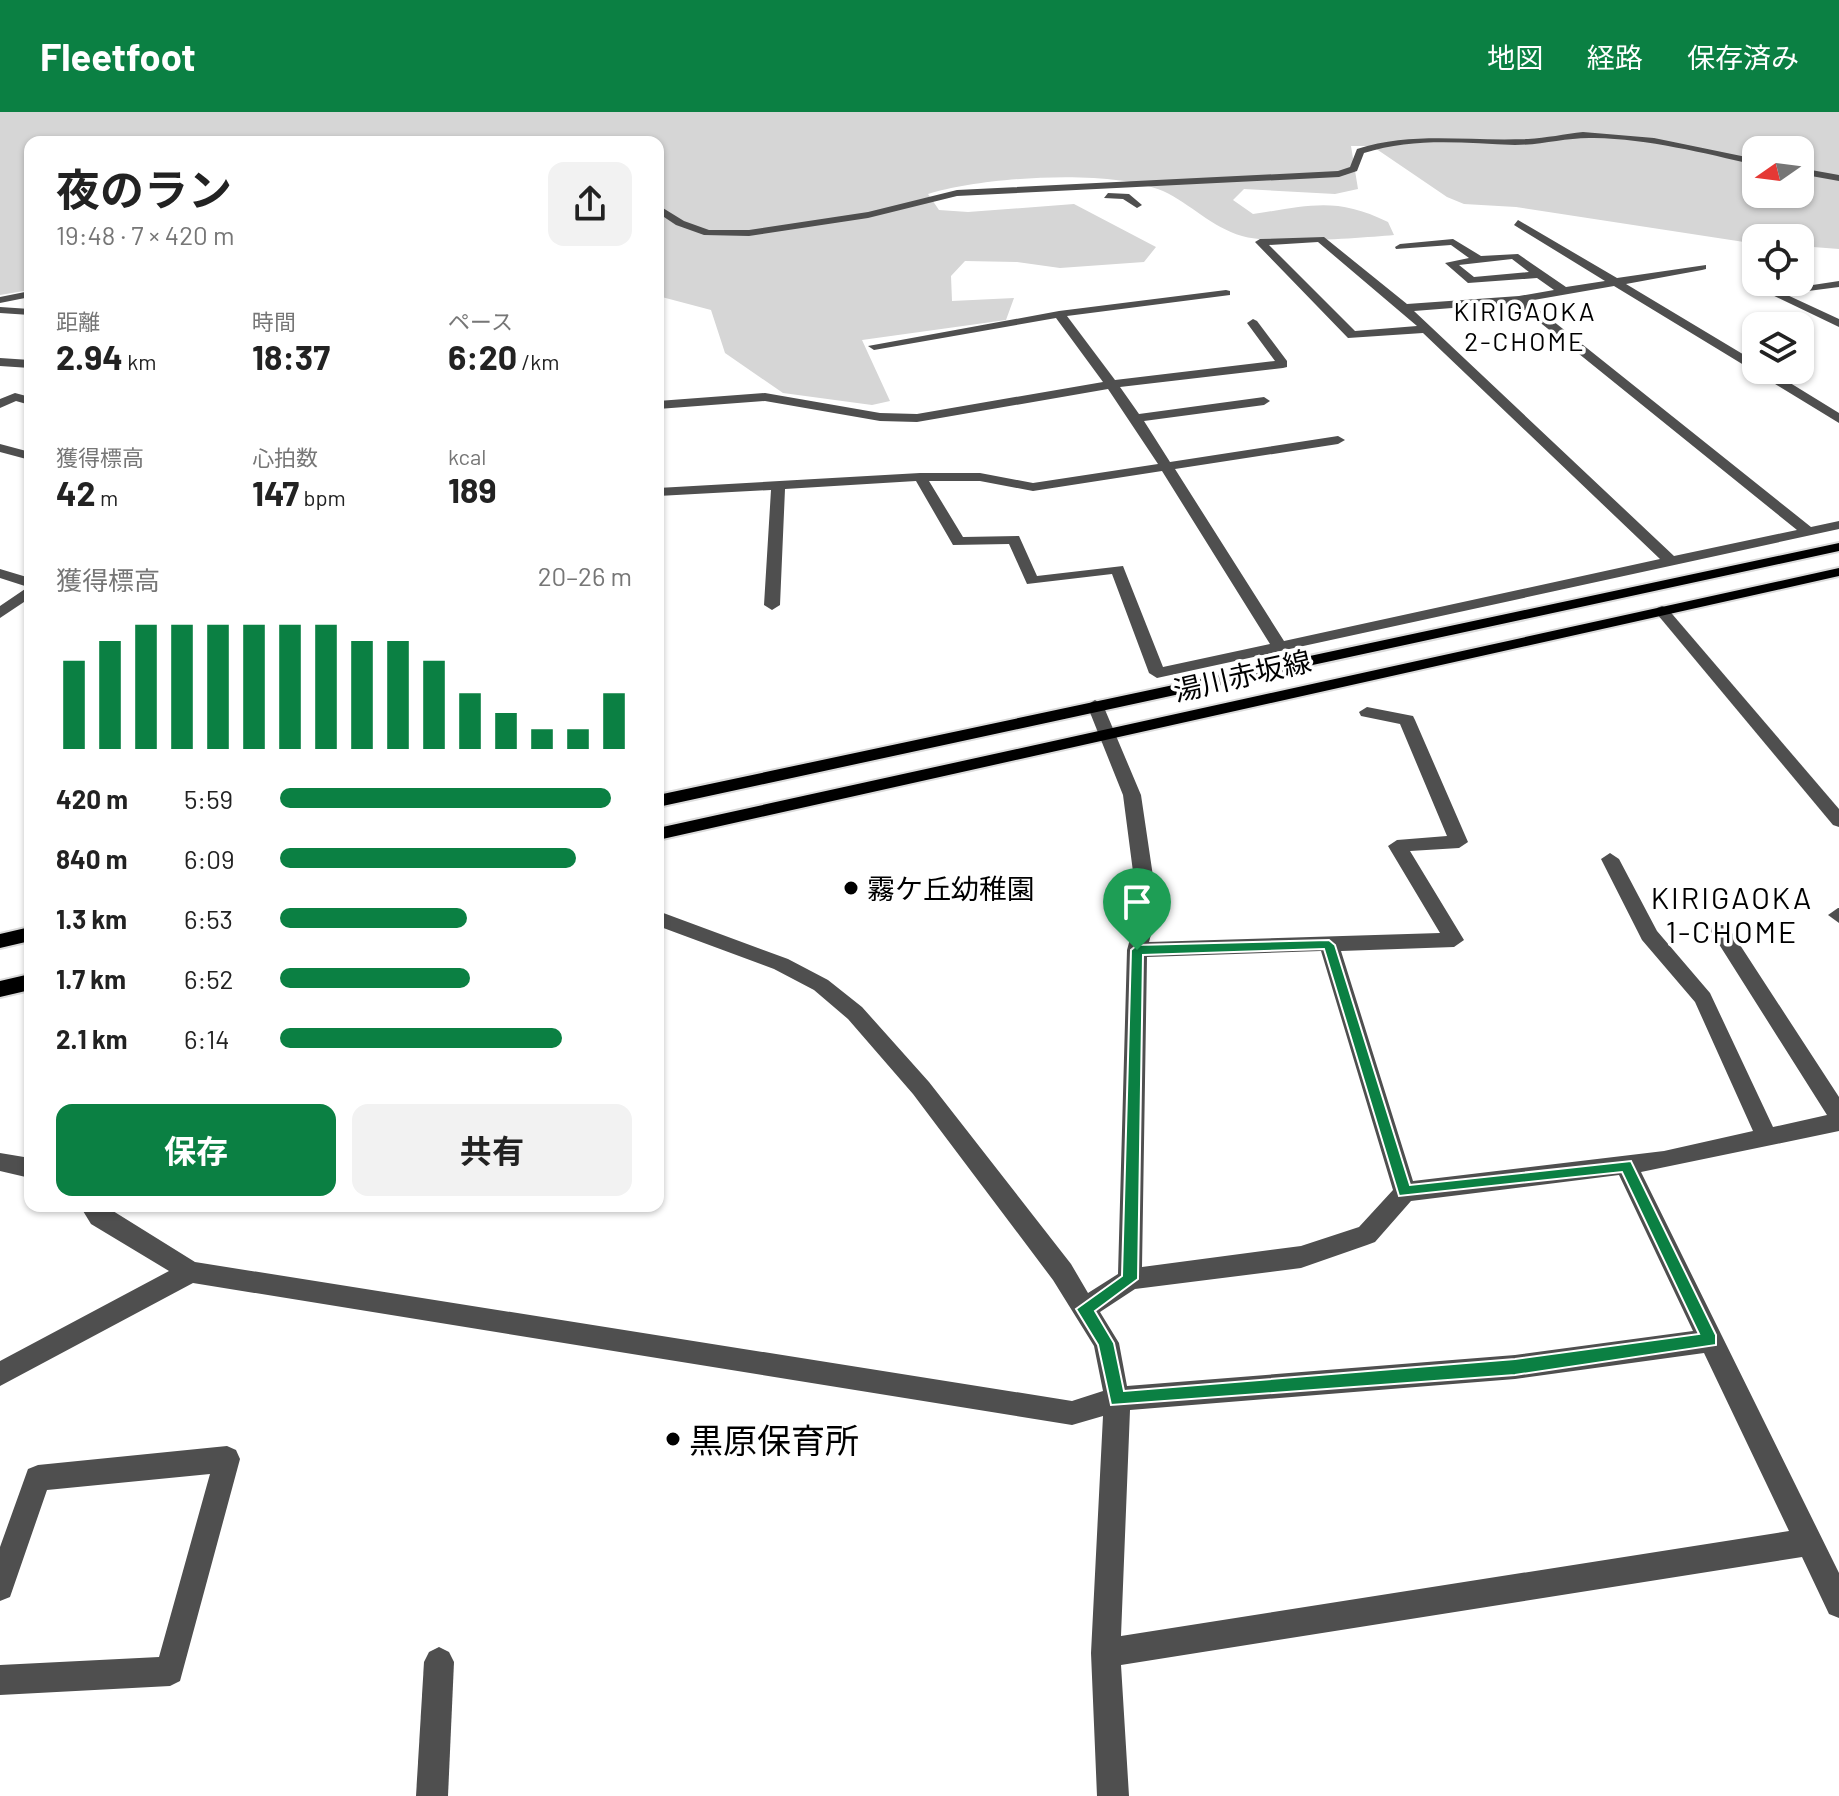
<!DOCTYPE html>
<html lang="ja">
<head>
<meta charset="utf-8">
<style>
	:root { --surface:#fff; --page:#f2f2f2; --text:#222; --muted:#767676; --accent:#0b8043 }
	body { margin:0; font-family:Barlow,"Noto Sans JP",sans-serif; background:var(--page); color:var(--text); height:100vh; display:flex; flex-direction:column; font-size:30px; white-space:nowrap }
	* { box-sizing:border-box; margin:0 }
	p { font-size:26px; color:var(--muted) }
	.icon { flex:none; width:44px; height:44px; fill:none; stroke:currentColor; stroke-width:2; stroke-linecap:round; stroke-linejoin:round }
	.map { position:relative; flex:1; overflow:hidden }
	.side { position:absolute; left:24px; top:24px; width:640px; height:1076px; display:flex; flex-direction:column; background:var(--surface); border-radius:16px; box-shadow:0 2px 6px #0004 }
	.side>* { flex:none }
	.needle { width:52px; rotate:256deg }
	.fabs { position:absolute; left:1742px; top:24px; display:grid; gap:16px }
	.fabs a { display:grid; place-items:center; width:72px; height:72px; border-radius:16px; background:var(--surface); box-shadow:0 2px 6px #0004; font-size:40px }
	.pin { position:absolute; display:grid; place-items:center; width:68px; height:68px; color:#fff; margin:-82px -34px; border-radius:50% 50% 50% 0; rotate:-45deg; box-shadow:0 0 8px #0007 }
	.pin .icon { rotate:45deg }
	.round { display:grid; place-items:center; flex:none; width:84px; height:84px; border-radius:16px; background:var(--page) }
	.summary { display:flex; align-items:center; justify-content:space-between; height:136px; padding:0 32px }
	h1 { font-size:44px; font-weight:700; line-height:60px }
	.metrics { display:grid; grid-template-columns:repeat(3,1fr); gap:12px; height:136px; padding:8px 32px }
	.metrics div { display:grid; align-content:center }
	.metrics b { font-size:34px; font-weight:700 }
	.metrics small { font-size:22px; font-weight:400 }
	.metrics p { font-size:22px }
	.chart { height:224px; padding:16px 32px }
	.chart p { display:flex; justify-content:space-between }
	.chart svg { width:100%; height:144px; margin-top:8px; stroke:var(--accent); stroke-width:6 }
	.button { display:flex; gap:16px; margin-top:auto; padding:16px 32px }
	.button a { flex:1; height:92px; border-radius:16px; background:var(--accent); color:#fff; font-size:32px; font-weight:700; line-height:92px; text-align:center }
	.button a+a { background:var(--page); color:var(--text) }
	ul { padding:0 32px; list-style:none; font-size:26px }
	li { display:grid; grid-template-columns:128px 96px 1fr; align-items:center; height:60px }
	li i { height:20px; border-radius:10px; background:var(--accent) }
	header { display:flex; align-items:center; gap:48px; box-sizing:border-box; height:112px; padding:0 40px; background:var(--accent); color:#fff }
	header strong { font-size:38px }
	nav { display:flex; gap:44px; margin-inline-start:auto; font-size:28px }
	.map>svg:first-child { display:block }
</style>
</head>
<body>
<header>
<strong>Fleetfoot</strong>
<nav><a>地図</a><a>経路</a><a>保存済み</a></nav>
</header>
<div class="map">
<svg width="1839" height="1684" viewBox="0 0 1839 1684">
	<rect width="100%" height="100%" fill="#fff"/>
	<!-- green -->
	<path fill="#d6d6d6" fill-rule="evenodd" d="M0,0h1839v137l-39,-3v-8h-44v5l-12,-1 -228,-35 -52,-3 -17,-7 -75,-51h-21l7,43 -23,5 -91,-5 -11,11 20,14c56,-8 82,-18 135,8l6,13c-35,3 -122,10 -152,1 -31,-9 -51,-32 -79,-45 -53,-23 -181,-14 -235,3l11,16 29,2 106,-8 82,43 -12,15 -84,6 -43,-6 -52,-1 -14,15 1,25 62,-3 -8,22 -144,20 28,61 -18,4 -89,-12 -58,-40 -14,-43 -53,-14v-154h-628v148l-30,5zM1756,38h44v44h-44z"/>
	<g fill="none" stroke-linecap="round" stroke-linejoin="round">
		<defs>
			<g id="major">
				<path d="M1839,431v8l-1181,256v-12z"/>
				<path d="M1839,456v8l-1181,264v-12z"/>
				<path d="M30,815v14l-30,7v-14z"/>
				<path d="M30,862v16l-30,7v-16z"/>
			</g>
		</defs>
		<!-- major casing -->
		<use href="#major" stroke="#dbdbdb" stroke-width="4"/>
		<!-- minor -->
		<g fill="#4f4f4f" fill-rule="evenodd">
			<path d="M1583,20l71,6 102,21v6c-53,-12 -107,-26 -162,-27 -27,-1 -52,7 -79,7 -51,-2 -101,-8 -151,8l-7,18 -18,6 -382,19 -89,22 -119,18 -45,-1 -28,-10 -18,-12v-8l26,16 25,9h40l119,-18 89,-22 381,-19 12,-4 7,-18c57,-18 112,-7 171,-10 18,-1 37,-5 55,-7z"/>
			<path d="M1800,56l39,7v6l-39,-7z"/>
			<path d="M1108,81l21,1 13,11 -5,3 -14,-9 -19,-1z"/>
			<path d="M1518,108l99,58 89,-13v4l-4,1 -76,14 130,78v8h13l70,43v10l-225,-137 -86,15 283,226 28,-6v8l-682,149 -8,-5 -37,-99 -85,10 -18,-40 -56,1 -37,-64 -131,8 -5,116 -8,5 -8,-5 7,-115 -113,6v-8l262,-15h60l53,10 125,-19 -50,-75 -191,33 -37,-1 -115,-20 -107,8v-8l107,-8 115,20 37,1 186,-32 -47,-64 -182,32 -6,-4 191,-35 167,-21 4,1v4l-163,21 48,64 160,-19 -28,-38 6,-4 4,2 30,40v6l-4,1 -163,19 19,27 125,-17 6,4 -6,4 -120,16 26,41 168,-26 7,4 -7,4 -163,25 109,172 376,-82 -237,-226 -75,5 -93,-96 5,-3 64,-2 83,67 112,-8 35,-6 -17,-12 -69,5 -23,-20 24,-5 -18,-13 -55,4 -1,-2 5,-3 53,-5 28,17 37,-2 48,33 39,-6 -91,-56zM1318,130l99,84 -62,5 -86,-86zM1512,147l17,13 -55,5 -15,-12zM1516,191l281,227 -123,26 -260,-245zM1162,359l108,173 -107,23 -40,-101 -86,10 -18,-40 -56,1 -34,-56h51l53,10z"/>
			<path d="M1839,169v6l-54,7 54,25v8l-73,-35z"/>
			<path d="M30,179v6l-30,6v-6z"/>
			<path d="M0,195l30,2v6l-30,-2z"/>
			<path d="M0,246l30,2v8l-30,-2z"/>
			<path d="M15,281l15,4v8l-14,-4 -16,7v-9z"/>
			<path d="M0,332l30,8v8l-30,-8z"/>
			<path d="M0,457l30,9v20l-30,20v-12l28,-19 -28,-9z"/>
			<path d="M1662,494l5,2 172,201v18l-6,-2 -176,-211v-6z"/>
			<path d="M1095,588l8,5 38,90 17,115 -9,32 291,-9 -52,-87 9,-6 50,-4 -47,-112 -39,-8 -2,-4 8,-5 46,9 2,4 53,122 -9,6 -49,3 54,89 -10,7 -113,4 72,230 251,-30 89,-20 -58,-129 -53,-62 -41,-81 9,-6 9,6 38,72 53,62 63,134 54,-12 -117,-185 3,-5h14l112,172v34l-198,41 198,401v45l-10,-4 -27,-57 -681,108 8,131h-32l-6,-143 12,-237 -31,9 -879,-142 -193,103v-25l169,-90 -78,-47 -11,-18h25l90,56 877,139 31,-10 -9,-45 -41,-66 -140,-186 -65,-75 -34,-29 -40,-21 -116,-43v-15l130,48 40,21 34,27 67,75 142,182 17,29 30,-19 9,-324 11,-40 -15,-115 -36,-90zM1321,839l72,239 -34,37 -58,19 -159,21 5,-310zM1619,1063l74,156 -178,24 -388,31 -8,-43 -19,-31 35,-23 166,-21 66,-23 8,-3 36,-41zM1704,1241l85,178 -668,105 9,-226 385,-31z"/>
			<path d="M1838,796h1v15l-11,-8z"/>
			<path d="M0,1041l30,5v20l-30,-7z"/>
			<path d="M227,1334l9,4 4,9 -60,222 -10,5 -170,9v-30l159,-8 51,-183 -163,16 -37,107 -10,4v-54l28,-78 10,-4z"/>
			<path d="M439,1535l10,5 5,10 -6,134h-32l8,-134 5,-10z"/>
		</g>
		<!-- major -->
		<use href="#major" fill="#000" fill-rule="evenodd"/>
	</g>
	<!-- route -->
	<path fill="#0b8043" stroke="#fff" stroke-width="2" fill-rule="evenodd" d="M1329,828l6,5 75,240 221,-24 85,174v10l-201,30 -404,30 -13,-60 -22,-36 46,-33 9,-326 6,-5zM1324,837l75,247 223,-24 77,162 -184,25 -391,32 -10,-48 -19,-32 43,-32 5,-324z"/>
	<!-- markers -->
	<g fill="#000" stroke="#fff" stroke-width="3">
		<circle cx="851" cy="776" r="8"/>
		<circle cx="673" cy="1327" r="8"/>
	</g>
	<g text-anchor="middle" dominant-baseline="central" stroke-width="7" stroke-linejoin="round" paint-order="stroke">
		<!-- far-neighbourhood labels -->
		<g font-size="26" letter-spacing="2" fill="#000" stroke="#fff">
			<text x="1525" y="198">KIRIGAOKA<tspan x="1525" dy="30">2-CHOME</tspan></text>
		</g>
		<!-- street labels -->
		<g font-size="28" fill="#000" stroke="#fff">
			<text transform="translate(1242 563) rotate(-13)">湯川赤坂線</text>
		</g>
		<!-- poi labels -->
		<g font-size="28" fill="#000" stroke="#fff" text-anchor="start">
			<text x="867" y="776">霧ケ丘幼稚園</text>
		</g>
		<!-- neighbourhood labels -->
		<g font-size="30" letter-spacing="2" fill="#000" stroke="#fff">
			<text x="1732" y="785">KIRIGAOKA<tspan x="1732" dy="34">1-CHOME</tspan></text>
		</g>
		<!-- near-poi labels -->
		<g font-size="34" fill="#000" stroke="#fff" text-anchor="start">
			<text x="689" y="1327">黒原保育所</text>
		</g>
	</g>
</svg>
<div class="fabs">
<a><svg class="needle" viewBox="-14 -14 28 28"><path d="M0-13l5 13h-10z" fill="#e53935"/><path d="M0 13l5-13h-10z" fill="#767676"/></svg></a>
<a><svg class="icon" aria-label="locate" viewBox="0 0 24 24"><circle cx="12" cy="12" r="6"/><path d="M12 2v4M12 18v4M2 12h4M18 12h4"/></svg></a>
<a><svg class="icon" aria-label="layers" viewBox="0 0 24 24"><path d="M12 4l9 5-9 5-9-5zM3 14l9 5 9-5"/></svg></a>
</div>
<div class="pin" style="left:1137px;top:838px;background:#1e9e55"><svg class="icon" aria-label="arrive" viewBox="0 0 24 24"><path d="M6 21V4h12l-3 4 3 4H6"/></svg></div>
<section class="side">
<div class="summary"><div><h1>夜のラン</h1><p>19:48 · 7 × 420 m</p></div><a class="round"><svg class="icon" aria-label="share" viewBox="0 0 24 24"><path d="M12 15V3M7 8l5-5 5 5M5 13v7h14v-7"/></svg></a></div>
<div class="metrics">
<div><p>距離</p><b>2.94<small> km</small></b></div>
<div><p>時間</p><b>18:37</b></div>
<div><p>ペース</p><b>6:20<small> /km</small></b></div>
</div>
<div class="metrics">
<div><p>獲得標高</p><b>42<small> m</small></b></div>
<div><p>心拍数</p><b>147<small> bpm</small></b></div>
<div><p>kcal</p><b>189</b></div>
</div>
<div class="chart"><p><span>獲得標高</span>20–26 m</p>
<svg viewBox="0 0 160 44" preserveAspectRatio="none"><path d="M5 44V17M15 44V11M25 44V6M35 44V6M45 44V6M55 44V6M65 44V6M75 44V6M85 44V11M95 44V11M105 44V17M115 44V27M125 44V33M135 44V38M145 44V38M155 44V27"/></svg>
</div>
<ul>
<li><b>420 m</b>5:59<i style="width:94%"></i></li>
<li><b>840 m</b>6:09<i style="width:84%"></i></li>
<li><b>1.3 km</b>6:53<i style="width:53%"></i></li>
<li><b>1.7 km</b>6:52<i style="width:54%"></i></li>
<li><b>2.1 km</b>6:14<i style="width:80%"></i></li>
</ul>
<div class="button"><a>保存</a><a>共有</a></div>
</section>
</div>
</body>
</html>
